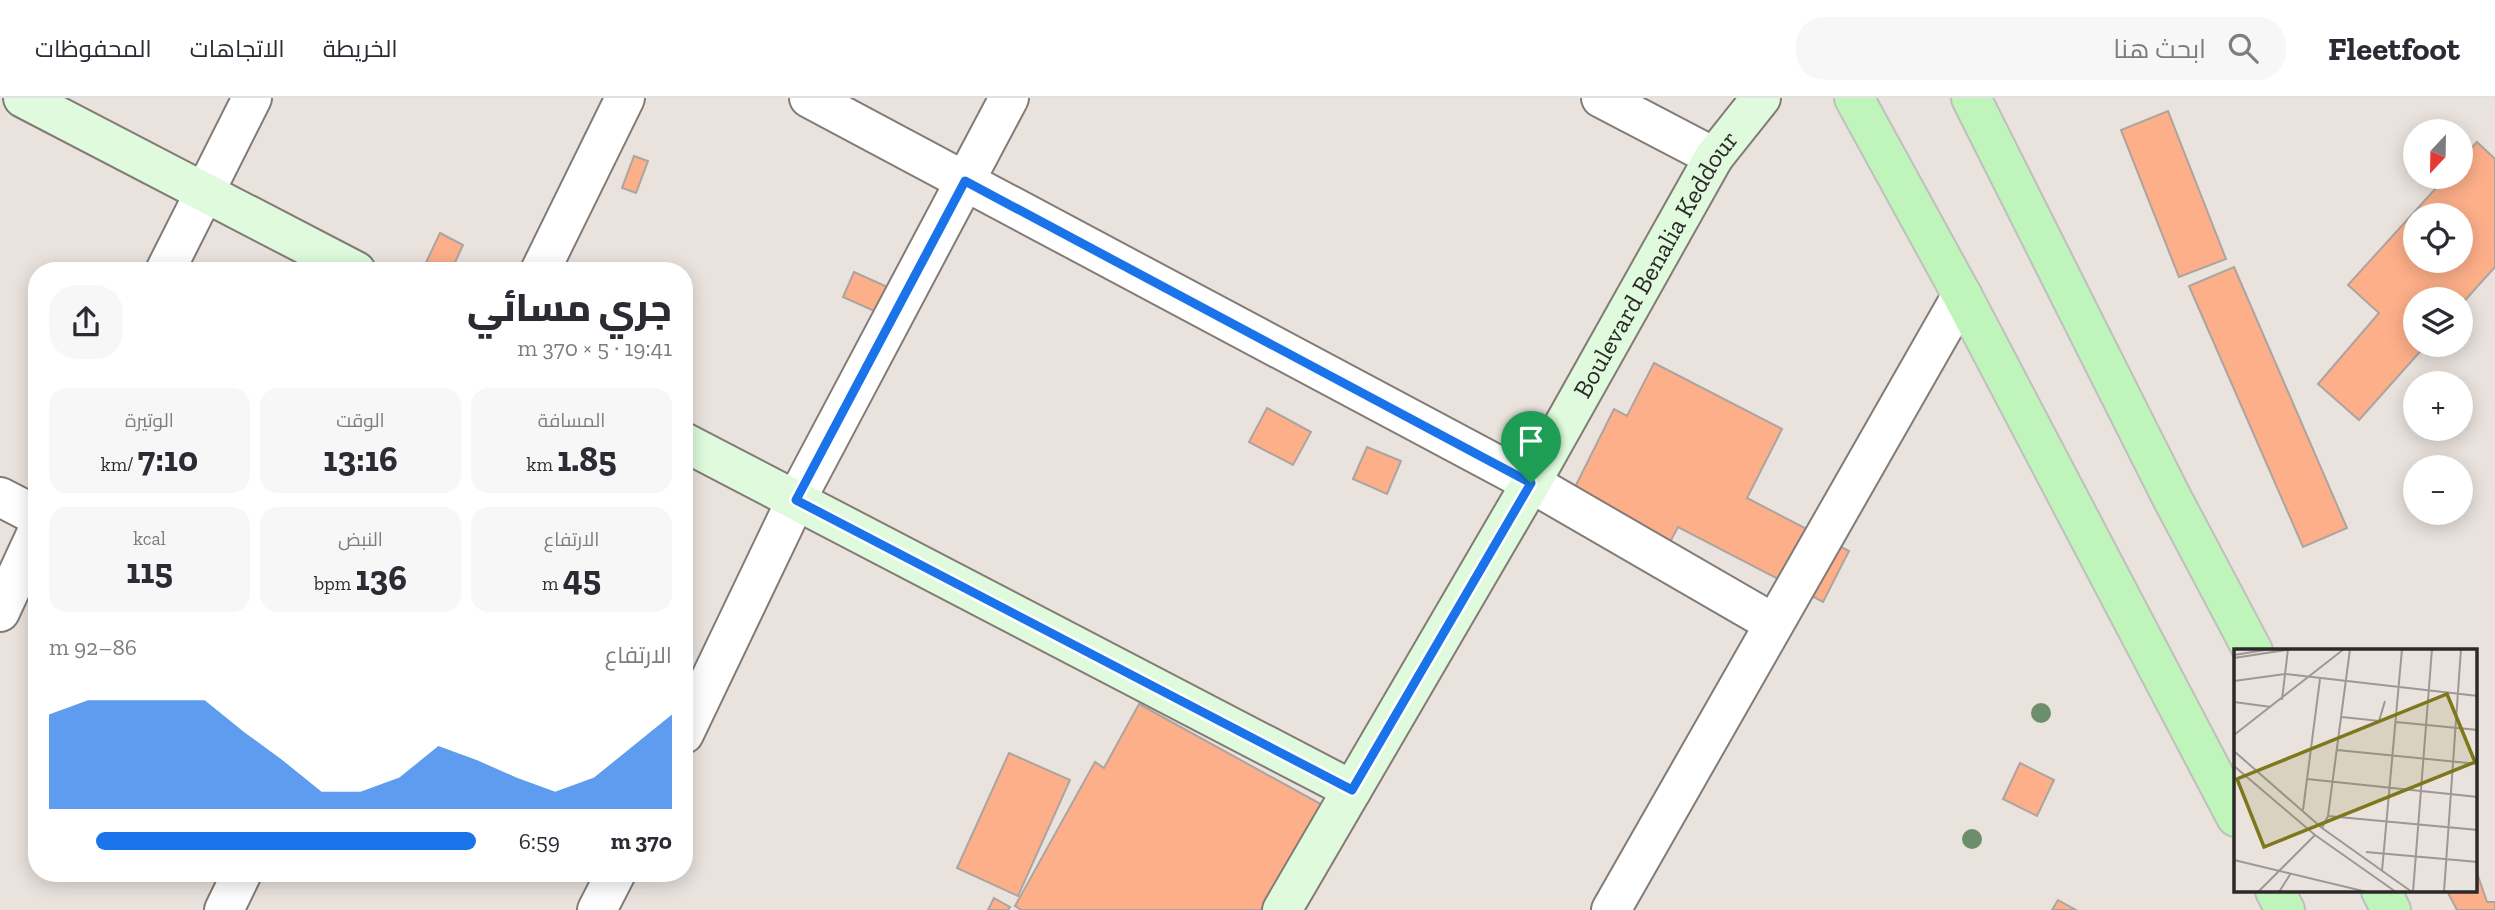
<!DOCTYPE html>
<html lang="ar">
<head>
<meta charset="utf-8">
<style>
	:root { --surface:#fff; --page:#f7f7f7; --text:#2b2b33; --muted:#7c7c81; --line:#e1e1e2; --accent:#1a73e8 }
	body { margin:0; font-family:"Zilla Slab",Cairo,serif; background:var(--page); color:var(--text); direction:rtl; height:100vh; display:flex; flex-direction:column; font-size:26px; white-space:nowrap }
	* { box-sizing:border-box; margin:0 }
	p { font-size:23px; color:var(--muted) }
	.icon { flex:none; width:38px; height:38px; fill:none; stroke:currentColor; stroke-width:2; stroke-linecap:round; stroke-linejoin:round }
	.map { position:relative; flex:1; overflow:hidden; direction:ltr }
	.sheet { position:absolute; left:28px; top:164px; width:665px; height:620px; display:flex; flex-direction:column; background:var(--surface); border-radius:28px; box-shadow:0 4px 18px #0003; direction:rtl }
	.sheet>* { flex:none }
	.needle { width:46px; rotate:202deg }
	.fabs { position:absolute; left:2403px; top:21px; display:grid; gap:14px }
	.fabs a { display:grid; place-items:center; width:70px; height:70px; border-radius:50%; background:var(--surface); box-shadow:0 4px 18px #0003; font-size:35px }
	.pin { position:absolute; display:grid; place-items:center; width:60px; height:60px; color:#fff; margin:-72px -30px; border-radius:50% 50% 50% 0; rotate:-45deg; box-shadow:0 0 7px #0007 }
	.pin .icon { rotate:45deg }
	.round { display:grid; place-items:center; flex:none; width:74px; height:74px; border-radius:28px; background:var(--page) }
	.head { display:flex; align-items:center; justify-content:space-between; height:119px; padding:0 21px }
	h1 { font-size:38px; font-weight:800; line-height:52px }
	.stats { display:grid; grid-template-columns:repeat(3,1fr); gap:10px; height:119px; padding:7px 21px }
	.stats div { display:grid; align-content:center; border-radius:18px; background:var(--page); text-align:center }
	.stats b { font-size:35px; font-weight:800 }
	.stats small { font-size:19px; font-weight:400 }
	.stats p { font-size:19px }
	.chart { height:196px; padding:14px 21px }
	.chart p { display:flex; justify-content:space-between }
	.chart svg { width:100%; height:126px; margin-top:7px; fill:var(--accent); opacity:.7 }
	ul { padding:0 21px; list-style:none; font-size:23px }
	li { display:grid; grid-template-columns:112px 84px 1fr; align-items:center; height:52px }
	li i { height:18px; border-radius:9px; background:var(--accent) }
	header { display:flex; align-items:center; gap:42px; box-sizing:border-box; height:98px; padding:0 35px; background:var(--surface); border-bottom:2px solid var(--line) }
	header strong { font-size:33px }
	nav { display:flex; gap:38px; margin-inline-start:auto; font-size:24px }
	.search { width:490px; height:63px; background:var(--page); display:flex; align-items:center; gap:18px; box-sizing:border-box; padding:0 24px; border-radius:28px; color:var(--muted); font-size:26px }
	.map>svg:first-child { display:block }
</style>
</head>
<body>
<header>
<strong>Fleetfoot</strong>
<div class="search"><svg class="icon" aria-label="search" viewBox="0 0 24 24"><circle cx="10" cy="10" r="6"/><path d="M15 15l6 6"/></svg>ابحث هنا</div>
<nav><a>الخريطة</a><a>الاتجاهات</a><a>المحفوظات</a></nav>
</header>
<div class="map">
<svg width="2495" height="812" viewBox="0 0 2495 812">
	<rect width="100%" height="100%" fill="#e9e2dd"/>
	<!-- building -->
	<g fill="#fdaf89" stroke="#aca4a0" stroke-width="2" fill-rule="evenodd">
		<path d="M2168,13l58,148 -47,18 -58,-147z"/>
		<path d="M2477,44l18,17v108l-35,39v-7h-45v46h11l-67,75 -41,-36 61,-71 -31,-28 98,-108h14v-17zM2415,117h45v46h-45z"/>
		<path d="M634,58l14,5 -12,32 -14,-5z"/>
		<path d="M440,135l23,12 -12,26h-29z"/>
		<path d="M2234,169l113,261 -44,19 -114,-261z"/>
		<path d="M854,174l49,22 -11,25 -49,-22z"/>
		<path d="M1654,265l128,66 -35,69 102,53 -26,51 -145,-75 -17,32 -97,-50 50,-100 13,7z"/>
		<path d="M1267,310l44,24 -18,33 -44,-23z"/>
		<path d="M1367,349l34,14 -14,33 -34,-15z"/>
		<path d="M1139,606l196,108 -55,98h-259l-6,-4 80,-144 9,6z"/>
		<path d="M1009,655l61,27 -52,116 -61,-28z"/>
		<path d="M2020,665l34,17 -17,36 -34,-17z"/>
		<path d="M2476,772l11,32h8v8h-38l-10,-19h29z"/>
		<path d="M994,800l16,9 -2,3h-20z"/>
		<path d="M2058,802l18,10h-24z"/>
	</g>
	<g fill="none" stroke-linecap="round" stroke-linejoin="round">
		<defs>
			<g id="street">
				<path d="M809,0l722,385 242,140"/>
				<path d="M1601,0l113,59"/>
				<path d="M165,173l87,-173"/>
				<path d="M540,173l85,-173"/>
				<path d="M0,399l37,19"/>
				<path d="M0,514l37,-80"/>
				<path d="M684,636l112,-234 213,-402"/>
				<path d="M224,812l18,-37"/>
				<path d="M597,812l19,-37"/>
				<path d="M1611,812l351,-615"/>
			</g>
			<g id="secondary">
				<path d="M23,0l333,173"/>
				<path d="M684,344l668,348"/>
				<path id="s1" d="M1282,812l249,-427 183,-326 47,-59"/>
			</g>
			<g id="primary">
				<path d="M1854,0l108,197 274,522"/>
				<path d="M1971,0l200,398 82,155"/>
				<path d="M2275,793l10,19"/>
				<path d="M2381,793l10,19"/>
			</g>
		</defs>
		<!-- street casing -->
		<use href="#street" stroke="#827b77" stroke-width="42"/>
		<!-- secondary casing -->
		<use href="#secondary" stroke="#827b77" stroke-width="42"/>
		<!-- primary casing -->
		<use href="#primary" stroke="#c0bfbe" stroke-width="42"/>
		<!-- street -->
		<use href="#street" stroke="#fff" stroke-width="38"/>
		<!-- secondary -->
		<use href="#secondary" stroke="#dffadd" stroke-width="38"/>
		<!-- primary -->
		<use href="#primary" stroke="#bff5bb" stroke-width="38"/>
	</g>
	<!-- trees -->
	<g fill="#6d8e6b">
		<circle cx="2041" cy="615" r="10"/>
		<circle cx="1972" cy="741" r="10"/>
	</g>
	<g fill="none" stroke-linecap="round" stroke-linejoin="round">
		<defs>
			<path id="route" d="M965,83l566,302 -179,307 -556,-290z"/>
		</defs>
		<!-- route casing -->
		<use href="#route" stroke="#fff" stroke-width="14"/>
		<!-- route -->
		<use href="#route" stroke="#1a73e8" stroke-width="9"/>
	</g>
	<g text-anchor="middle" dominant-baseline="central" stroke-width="7" stroke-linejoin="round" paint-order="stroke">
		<!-- street labels -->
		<g font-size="26" fill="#2c2a28" stroke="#f7efea">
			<text stroke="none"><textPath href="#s1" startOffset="746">Boulevard Benalia Keddour</textPath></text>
		</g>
	</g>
	<!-- overview -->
	<g transform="translate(2234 551)">
		<rect width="243" height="243" fill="#e9e2dd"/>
		<path fill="none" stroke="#9d9895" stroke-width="2" d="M0,6l37,-6M0,9l58,-9M0,32l51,-7 193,22M48,51l6,-51M0,53l37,5M108,68l37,4 6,-20M162,73l82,8M0,86l110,-86M103,101l141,14M1,103l87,76 90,64M0,117l81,69 81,57M73,130l171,18M69,161l17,-131M94,167l150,14M88,179l6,-12 22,-167M132,203l112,10M0,211l133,32M148,222l20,-222M24,243l57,-57M45,243l12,-19M179,243l19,-243M210,243l17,-243"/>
		<path fill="#7e781d" fill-opacity="0.15" stroke="#7e781d" stroke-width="3.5" d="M213,45l28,68 -211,85 -27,-68z"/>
		<rect width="243" height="243" fill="none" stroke="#2c2a28" stroke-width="3.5"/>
	</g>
</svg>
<div class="fabs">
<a><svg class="needle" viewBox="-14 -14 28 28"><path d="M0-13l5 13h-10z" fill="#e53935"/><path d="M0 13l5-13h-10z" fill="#7c7c81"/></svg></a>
<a><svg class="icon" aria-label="locate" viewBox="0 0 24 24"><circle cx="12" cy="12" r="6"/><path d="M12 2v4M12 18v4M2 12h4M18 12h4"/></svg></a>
<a><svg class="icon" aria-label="layers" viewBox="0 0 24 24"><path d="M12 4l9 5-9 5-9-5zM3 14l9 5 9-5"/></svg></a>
<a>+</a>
<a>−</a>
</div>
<div class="pin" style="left:1531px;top:385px;background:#1e9e55"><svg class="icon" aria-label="arrive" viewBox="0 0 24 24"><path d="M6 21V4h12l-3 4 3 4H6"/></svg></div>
<section class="sheet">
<div class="head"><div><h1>جري مسائي</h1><p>19:41 · 5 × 370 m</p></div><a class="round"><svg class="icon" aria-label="share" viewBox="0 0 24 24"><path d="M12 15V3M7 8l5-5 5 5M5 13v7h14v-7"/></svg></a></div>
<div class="stats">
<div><p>المسافة</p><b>1.85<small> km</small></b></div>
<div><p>الوقت</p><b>13:16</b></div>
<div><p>الوتيرة</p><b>7:10<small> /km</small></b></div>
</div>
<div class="stats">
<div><p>الارتفاع</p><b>45<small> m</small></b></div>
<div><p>النبض</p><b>136<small> bpm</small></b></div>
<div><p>kcal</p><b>115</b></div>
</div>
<div class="chart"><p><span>الارتفاع</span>86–92 m</p>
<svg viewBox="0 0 160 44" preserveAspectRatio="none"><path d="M0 44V11L10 6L20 6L30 6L40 6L50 17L60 27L70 38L80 38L90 33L100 22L110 27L120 33L130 38L140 33L150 22L160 11V44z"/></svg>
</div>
<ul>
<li><b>370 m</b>6:59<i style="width:89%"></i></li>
</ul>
</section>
</div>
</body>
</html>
